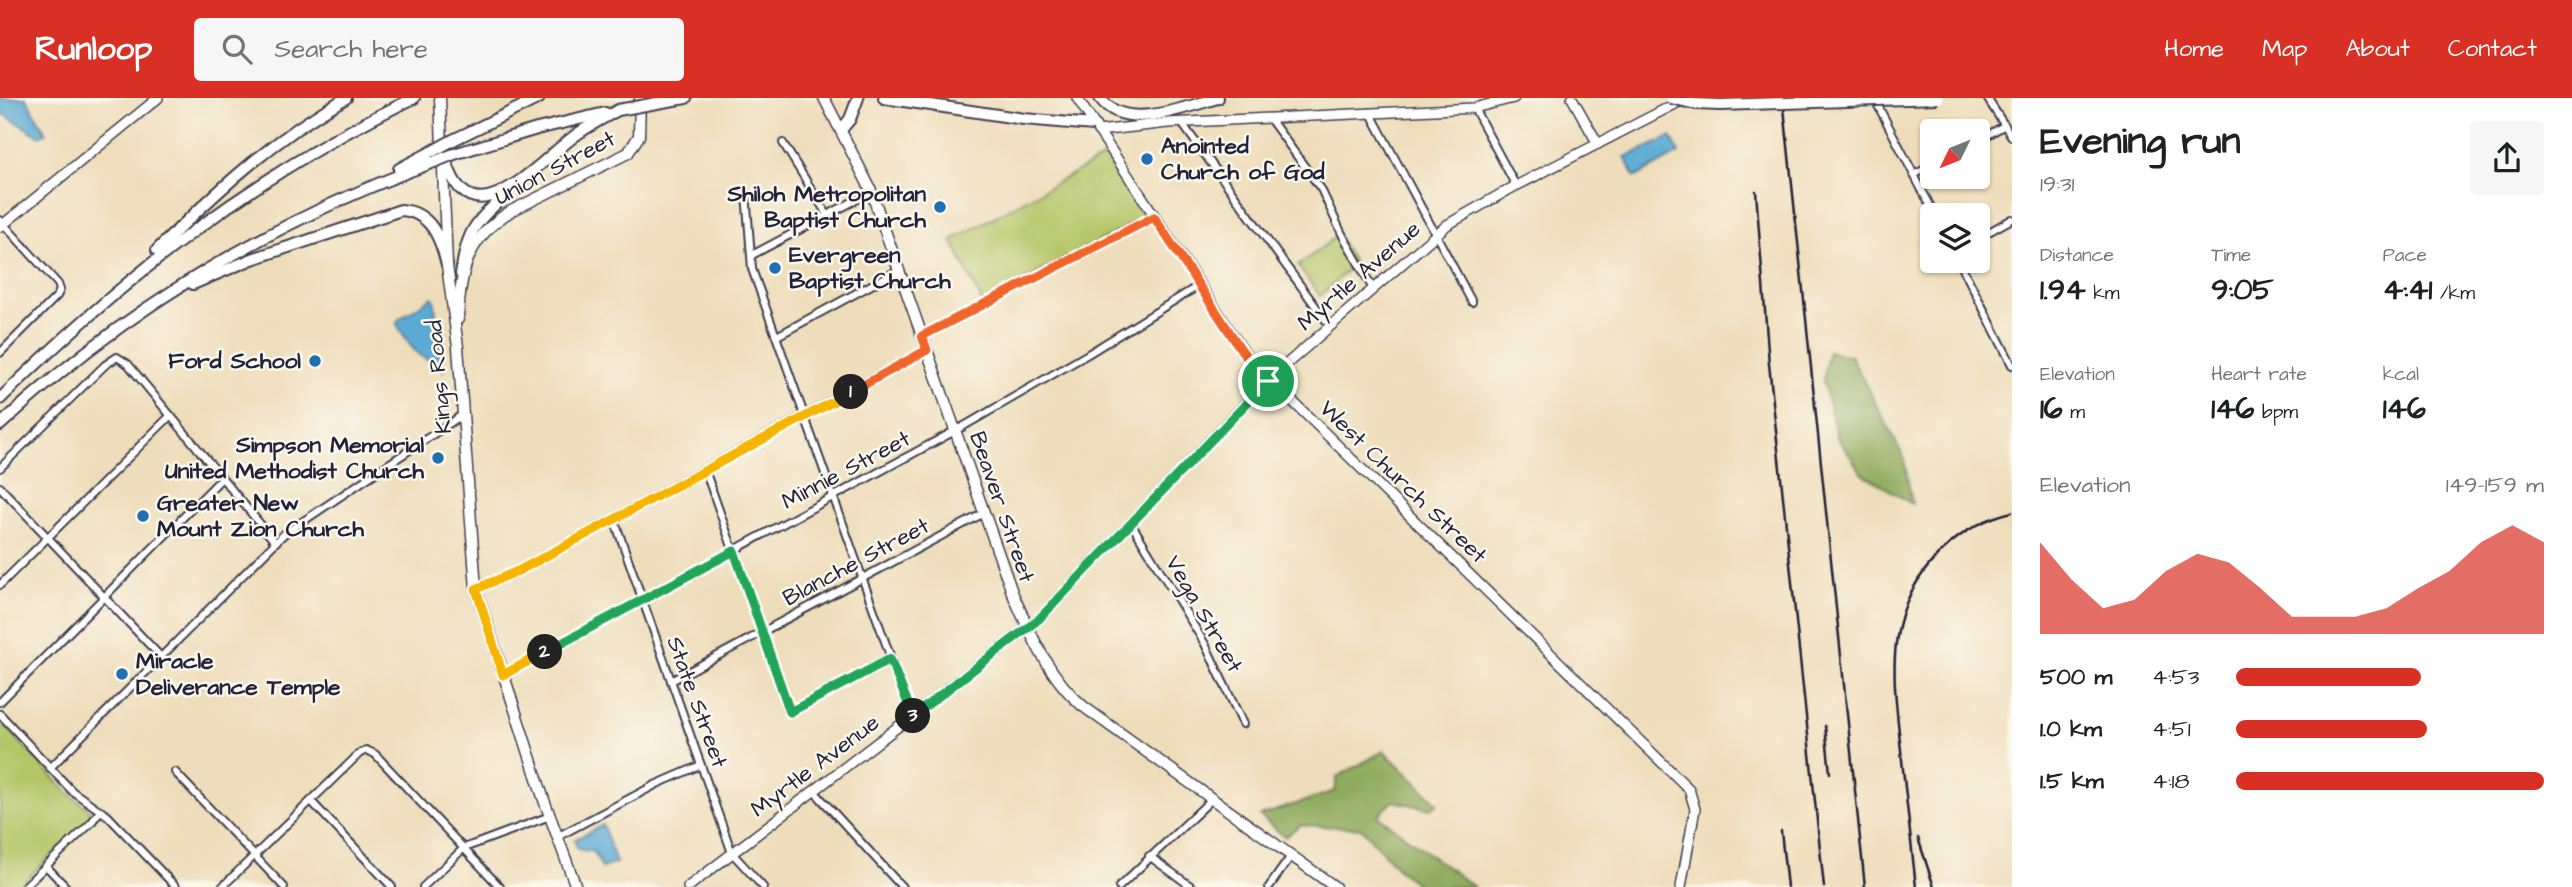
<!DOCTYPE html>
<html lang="en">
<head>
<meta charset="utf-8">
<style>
	:root { --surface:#fff; --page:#f6f6f6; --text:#202124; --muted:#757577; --accent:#d93025 }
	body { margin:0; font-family:"Architects Daughter",sans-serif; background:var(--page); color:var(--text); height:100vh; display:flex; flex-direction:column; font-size:26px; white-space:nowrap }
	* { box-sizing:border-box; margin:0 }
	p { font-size:23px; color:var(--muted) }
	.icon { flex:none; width:38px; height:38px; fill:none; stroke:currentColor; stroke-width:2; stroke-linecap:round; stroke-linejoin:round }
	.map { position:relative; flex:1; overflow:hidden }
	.sheet { display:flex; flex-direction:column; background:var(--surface); width:560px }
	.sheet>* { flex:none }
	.needle { width:46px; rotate:227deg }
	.fabs { position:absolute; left:1920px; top:21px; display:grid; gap:14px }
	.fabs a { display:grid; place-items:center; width:70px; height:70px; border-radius:7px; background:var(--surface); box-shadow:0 2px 5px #0004; font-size:35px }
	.pin { position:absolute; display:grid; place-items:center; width:60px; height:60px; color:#fff; margin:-30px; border:4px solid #fff; border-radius:50%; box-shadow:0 2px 7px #0007 }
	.km { position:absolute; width:35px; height:35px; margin:-18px; border-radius:50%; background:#222; color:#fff; font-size:19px; line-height:35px; text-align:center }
	.round { display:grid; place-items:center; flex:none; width:74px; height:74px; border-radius:7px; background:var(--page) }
	.headline { display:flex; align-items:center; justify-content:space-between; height:119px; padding:0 28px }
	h1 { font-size:38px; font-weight:800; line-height:52px }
	.figures { display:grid; grid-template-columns:repeat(3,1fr); gap:10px; height:119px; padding:7px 28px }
	.figures div { display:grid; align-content:center }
	.figures b { font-size:30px; font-weight:800 }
	.figures small { font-size:19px; font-weight:400 }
	.figures p { font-size:19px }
	.chart { height:196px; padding:14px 28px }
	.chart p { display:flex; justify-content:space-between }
	.chart svg { width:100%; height:126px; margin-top:7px; fill:var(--accent); opacity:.7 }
	ul { padding:0 28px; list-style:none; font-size:23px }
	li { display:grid; grid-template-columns:112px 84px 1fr; align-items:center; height:52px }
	li i { height:18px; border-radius:9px; background:var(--accent) }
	header { display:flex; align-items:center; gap:42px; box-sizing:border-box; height:98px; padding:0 35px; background:var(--accent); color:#fff }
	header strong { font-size:33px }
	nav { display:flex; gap:38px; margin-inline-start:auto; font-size:24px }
	.search { width:490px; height:63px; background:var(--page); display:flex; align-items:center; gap:18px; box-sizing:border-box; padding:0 24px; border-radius:7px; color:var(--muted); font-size:26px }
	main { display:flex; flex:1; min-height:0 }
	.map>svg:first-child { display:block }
</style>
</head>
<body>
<header>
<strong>Runloop</strong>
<div class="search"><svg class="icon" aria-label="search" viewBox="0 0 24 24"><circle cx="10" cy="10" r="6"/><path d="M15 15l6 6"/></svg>Search here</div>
<nav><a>Home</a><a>Map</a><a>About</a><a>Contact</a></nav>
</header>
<main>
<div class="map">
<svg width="2012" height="789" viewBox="0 0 2012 789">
	<rect width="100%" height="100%" fill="#fbf7ec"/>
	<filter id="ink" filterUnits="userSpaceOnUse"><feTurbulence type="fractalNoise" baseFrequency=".0143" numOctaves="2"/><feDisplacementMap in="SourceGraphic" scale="14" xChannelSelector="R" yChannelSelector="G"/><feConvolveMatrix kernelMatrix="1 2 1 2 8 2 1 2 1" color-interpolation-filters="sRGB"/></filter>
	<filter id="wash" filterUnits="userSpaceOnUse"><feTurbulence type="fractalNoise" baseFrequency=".00686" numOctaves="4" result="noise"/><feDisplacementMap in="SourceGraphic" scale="28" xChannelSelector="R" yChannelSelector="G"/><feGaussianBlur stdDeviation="1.57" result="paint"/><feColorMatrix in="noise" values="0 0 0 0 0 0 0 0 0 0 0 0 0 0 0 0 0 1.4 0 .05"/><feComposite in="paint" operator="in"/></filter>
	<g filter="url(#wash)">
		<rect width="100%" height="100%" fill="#eeddba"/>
		<!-- green -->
		<g fill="#b5c669" stroke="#6c7452" stroke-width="2">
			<path d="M1104,59l43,59 -165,86 -30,-62z"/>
			<path d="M1338,137l16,29 -34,32 -22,-30z"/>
			<path d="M0,622l67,72 28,22 -77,73h-18z"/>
		</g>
		<!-- forest -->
		<g fill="#90ab5d" stroke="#59664c" stroke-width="2">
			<path d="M1828,253l23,5 53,102 8,46 -50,-31 -25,-36 -14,-55z"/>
			<path d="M1384,653l53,52 -6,6 -38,-8 -15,15 96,71h-54l-23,-19 -36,-40 -61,-3 -15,12 -25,-21 75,-25 2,-14z"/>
		</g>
		<!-- water -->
		<g fill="#5aaad4" stroke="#3e6688" stroke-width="2">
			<path d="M0,0h26l20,35 -7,3 -39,-24z"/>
			<path d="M1671,39l8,16 -43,24 -3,-2 -8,-18z"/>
			<path d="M432,199l2,2 9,71 -8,-10c-17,3 -30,-22 -38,-36l1,-4z"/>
			<path d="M603,727l13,38 -14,5 -8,-16 -16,-3 -4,-9z"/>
		</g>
	</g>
	<g filter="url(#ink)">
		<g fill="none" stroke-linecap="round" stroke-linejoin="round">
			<defs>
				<g id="street">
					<path d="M1987,0l25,39"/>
					<path d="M1875,2l60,115"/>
					<path d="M1474,10l42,78"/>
					<path d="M1370,14l102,190"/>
					<path d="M1270,21l51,70 21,45 31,55"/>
					<path d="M1181,24l149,204"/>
					<path d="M1978,43l27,-16"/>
					<path d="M783,45l45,73"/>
					<path d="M1914,77l18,-10"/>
					<path d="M746,95l6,76 160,448"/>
					<path d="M0,122l58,64 2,6 -3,6 -57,57"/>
					<path d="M1978,140l34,-19"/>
					<path d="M752,157l119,-63"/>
					<path d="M1959,163l53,104"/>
					<path d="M777,238l122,-66"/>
					<path d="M922,238l232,-119"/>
					<path d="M0,370l105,-103 12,-8 11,7 147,178"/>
					<path d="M705,372l85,242 100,-53"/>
					<path d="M0,389l161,170"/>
					<path d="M614,421l118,334 31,34"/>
					<path d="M1131,425l74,121 38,80"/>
					<path d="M0,487l169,-168"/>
					<path d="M503,577l461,-249 124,-72 110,-68"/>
					<path d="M671,583l313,-168"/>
					<path d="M0,604l221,-223"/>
					<path d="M0,616l72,77 36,25 68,71"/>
					<path d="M50,670l234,-234 178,-119"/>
					<path d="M175,674l109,115"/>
					<path d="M814,693l88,96"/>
					<path d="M311,703l81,86"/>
					<path d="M557,739l100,-53 44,-19"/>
					<path d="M1149,758l43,31"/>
					<path d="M46,768l20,21"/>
					<path d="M24,789l67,-64 9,-12"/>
					<path d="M222,789l137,-133 7,-4 9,4 125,133"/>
					<path d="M423,789l41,-39 86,-32"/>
					<path d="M1119,789l93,-88"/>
					<path d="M1269,789l22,-31"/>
				</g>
				<g id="secondary">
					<path d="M1077,0l181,275 23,17 408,399 6,20 -14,78"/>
					<path d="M1572,0l26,46"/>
					<path d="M1098,33l70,-8 306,-15 40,-10"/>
					<path d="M0,129l158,-129"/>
					<path d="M476,491l44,-19 407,-220"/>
					<path d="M688,789l351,-268 228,-238 180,-156 61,-35 175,-90"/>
				</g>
				<g id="primary">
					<path d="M440,0l7,167 11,82 18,242 68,211 32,87"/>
					<path d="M824,0l46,90 142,404c18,41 37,86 72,115l251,180"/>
					<path d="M458,221c2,-48 9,-81 53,-108l117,-58 11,-17 1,-38"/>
				</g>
				<g id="highway">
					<path d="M884,0l140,21 70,6"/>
					<path d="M1100,0c25,35 84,9 118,0"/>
					<path d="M668,3l18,-3"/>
					<path d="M841,32l9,-11 8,-21"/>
					<path d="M453,42l86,-42"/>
					<path d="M443,50c21,101 87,22 129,-10 14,-11 30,-19 46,-28"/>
					<path d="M454,56l83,-25 68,-16"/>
					<path d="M399,71l34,-18"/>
					<path d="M157,152c59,-58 117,-112 189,-152"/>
					<path d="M461,176c7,-44 12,-50 45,-79"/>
					<path d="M193,186l59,-25 149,-49c30,2 40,29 46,55"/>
					<path d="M0,301c125,-123 255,-225 414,-301"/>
					<path d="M0,327c126,-117 273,-204 434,-263"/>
				</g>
			</defs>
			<!-- street casing -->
			<use href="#street" stroke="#413e4e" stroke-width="10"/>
			<!-- secondary casing -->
			<use href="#secondary" stroke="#413e4e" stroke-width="12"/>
			<!-- primary casing -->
			<use href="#primary" stroke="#413e4e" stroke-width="13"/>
			<!-- highway casing -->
			<use href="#highway" stroke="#413e4e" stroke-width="14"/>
			<!-- street -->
			<use href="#street" stroke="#fff" stroke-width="6"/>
			<!-- secondary -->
			<use href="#secondary" stroke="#fff" stroke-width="9"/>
			<!-- primary -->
			<use href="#primary" stroke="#fff" stroke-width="10"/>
			<!-- highway -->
			<use href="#highway" stroke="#fff" stroke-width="10"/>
			<!-- rail -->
			<g stroke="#22223b" stroke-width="2.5">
				<path d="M1783,0l82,789"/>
				<path d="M1756,93l13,173 55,523"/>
				<path d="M1825,628l5,47"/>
				<path d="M1781,733l6,56"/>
				<path d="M1918,740l16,49"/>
				<path d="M1916,789c-5,-42 -9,-85 -14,-127 -8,-79 -23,-149 41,-210 19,-18 43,-32 69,-38"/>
			</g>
			<defs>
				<g id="highway-bridge">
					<path d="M1671,0l25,6 24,1 218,-7"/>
					<path d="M618,12l50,-9"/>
					<path d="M433,53l20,-11"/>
					<path d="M434,64l20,-8"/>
				</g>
			</defs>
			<!-- highway-bridge casing -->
			<use href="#highway-bridge" stroke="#413e4e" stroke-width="14" stroke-linecap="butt"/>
			<!-- highway-bridge -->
			<use href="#highway-bridge" stroke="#fff" stroke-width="10"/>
		</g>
	</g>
	<g fill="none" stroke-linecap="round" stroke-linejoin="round" filter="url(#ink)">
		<defs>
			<path id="split-1" d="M851,294l76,-42 -5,-14 232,-119 86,131 18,25 10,8"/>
			<path id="split-2" d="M545,554l-42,23 -27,-86 44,-19 331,-178"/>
			<path id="split-3" d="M545,554l189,-101 56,161 100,-53 23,57"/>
			<path id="split-4" d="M913,618l126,-97 229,-238"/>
		</defs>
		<!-- split-1 casing -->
		<use href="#split-1" stroke="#fff" stroke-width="14"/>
		<!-- split-2 casing -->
		<use href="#split-2" stroke="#fff" stroke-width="14"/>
		<!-- split-3 casing -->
		<use href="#split-3" stroke="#fff" stroke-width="14"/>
		<!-- split-4 casing -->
		<use href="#split-4" stroke="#fff" stroke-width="14"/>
		<!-- split-1 -->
		<use href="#split-1" stroke="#f0652b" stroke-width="9"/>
		<!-- split-2 -->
		<use href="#split-2" stroke="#f5b400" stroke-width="9"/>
		<!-- split-3 -->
		<use href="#split-3" stroke="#22a559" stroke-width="9"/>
		<!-- split-4 -->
		<use href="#split-4" stroke="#22a559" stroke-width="9"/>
	</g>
	<!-- markers -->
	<g fill="#1f6fb2" stroke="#fbf7ec" stroke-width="2.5">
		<circle cx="1147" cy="61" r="7"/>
		<circle cx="940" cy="109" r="7"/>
		<circle cx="775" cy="170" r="7"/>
		<circle cx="315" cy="263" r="7"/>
		<circle cx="438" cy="360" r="7"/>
		<circle cx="143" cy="418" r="7"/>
		<circle cx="122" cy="576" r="7"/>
	</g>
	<g text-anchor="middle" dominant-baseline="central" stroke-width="5" stroke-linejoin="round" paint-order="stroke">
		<!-- poi labels -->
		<g font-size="23" font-weight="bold" fill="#22223b" stroke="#fbf7ec" text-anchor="start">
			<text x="1161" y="48">Anointed<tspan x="1161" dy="26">Church of God</tspan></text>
			<text x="926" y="96" text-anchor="end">Shiloh Metropolitan<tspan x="926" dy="26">Baptist Church</tspan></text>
			<text x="789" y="157">Evergreen<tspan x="789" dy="26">Baptist Church</tspan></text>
			<text x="301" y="263" text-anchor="end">Ford School</text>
			<text x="424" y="347" text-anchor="end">Simpson Memorial<tspan x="424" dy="26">United Methodist Church</tspan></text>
			<text x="157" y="405">Greater New<tspan x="157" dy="26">Mount Zion Church</tspan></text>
			<text x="136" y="563">Miracle<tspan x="136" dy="26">Deliverance Temple</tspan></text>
		</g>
		<!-- street labels -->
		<g font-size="23" fill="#22223b" stroke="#fbf7ec">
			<text transform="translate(555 70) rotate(-28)">Union Street</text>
			<text transform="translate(1359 178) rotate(-41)">Myrtle Avenue</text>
			<text transform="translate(439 279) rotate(-95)">Kings Road</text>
			<text transform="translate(846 372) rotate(-28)">Minnie Street</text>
			<text transform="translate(1403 384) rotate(44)">West Church Street</text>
			<text transform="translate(1002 409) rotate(71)">Beaver Street</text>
			<text transform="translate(856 464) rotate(-28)">Blanche Street</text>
			<text transform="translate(1204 516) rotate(60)">Vega Street</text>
			<text transform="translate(697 604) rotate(70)">State Street</text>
			<text transform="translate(815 668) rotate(-37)">Myrtle Avenue</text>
		</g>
	</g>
</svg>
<div class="fabs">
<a><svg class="needle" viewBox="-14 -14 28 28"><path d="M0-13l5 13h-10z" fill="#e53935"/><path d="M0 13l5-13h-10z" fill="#757577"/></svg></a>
<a><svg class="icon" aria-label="layers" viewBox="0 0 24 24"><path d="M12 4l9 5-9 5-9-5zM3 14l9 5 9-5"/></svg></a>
</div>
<div class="pin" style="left:1268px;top:283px;background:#1e9e55"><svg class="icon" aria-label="arrive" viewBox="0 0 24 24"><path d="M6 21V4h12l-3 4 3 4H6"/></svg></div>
<b class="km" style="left:851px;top:294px">1</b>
<b class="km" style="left:545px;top:554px">2</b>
<b class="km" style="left:913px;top:618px">3</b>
</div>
<section class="sheet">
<div class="headline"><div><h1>Evening run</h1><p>19:31</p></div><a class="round"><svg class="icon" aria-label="share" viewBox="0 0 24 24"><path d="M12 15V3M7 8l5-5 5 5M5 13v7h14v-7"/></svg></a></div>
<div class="figures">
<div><p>Distance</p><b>1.94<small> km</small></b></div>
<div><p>Time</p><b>9:05</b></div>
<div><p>Pace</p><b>4:41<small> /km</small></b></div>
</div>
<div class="figures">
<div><p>Elevation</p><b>16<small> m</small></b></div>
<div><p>Heart rate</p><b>146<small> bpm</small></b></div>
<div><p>kcal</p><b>146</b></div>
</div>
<div class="chart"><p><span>Elevation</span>149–159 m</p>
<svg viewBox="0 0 160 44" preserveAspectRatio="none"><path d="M0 44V12L10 25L20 35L30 32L40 22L50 16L60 19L70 28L80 38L90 38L100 38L110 35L120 28L130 22L140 12L150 6L160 12V44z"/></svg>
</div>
<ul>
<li><b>500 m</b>4:53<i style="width:60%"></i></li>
<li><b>1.0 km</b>4:51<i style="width:62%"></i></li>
<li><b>1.5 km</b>4:18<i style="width:100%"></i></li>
</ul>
</section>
</main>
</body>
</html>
